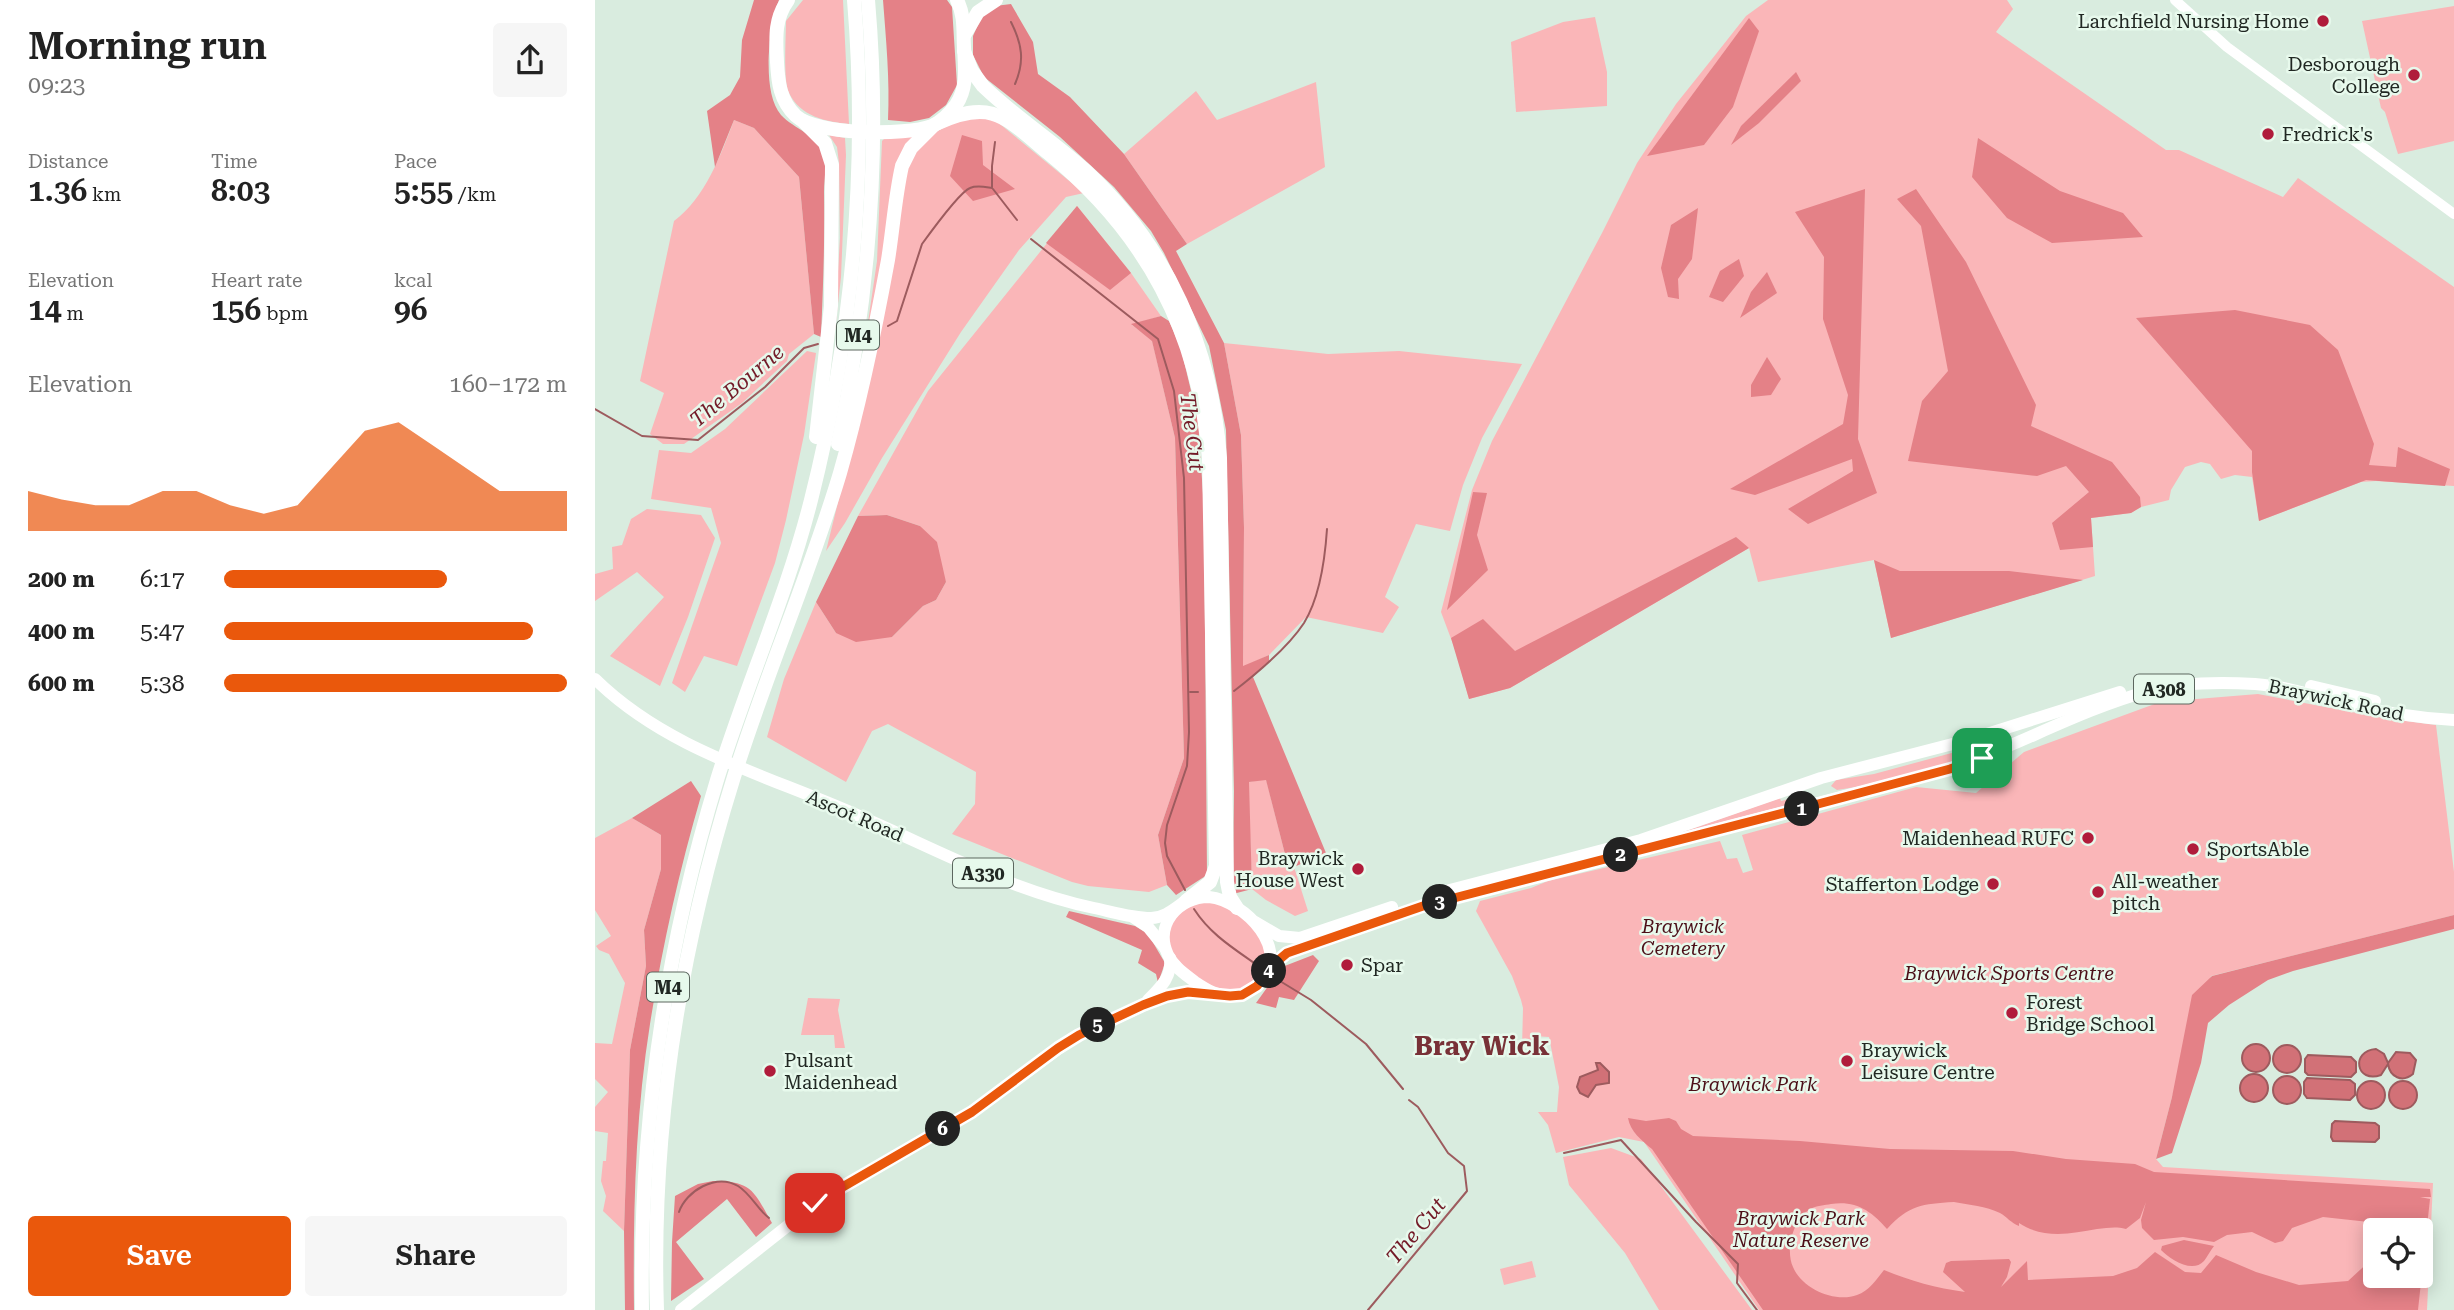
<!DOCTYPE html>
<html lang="en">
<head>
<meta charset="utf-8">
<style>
	:root { --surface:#fff; --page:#f6f6f6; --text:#222; --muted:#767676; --accent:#ea580c }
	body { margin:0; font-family:"Roboto Serif",serif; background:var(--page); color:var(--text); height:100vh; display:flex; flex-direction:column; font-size:26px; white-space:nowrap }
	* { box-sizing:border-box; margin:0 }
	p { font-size:23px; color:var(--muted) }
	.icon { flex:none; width:38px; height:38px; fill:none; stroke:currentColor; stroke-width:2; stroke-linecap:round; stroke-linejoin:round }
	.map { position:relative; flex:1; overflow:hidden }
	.panel { display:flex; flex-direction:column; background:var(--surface); width:595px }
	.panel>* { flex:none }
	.tools { position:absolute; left:1768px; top:1218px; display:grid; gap:14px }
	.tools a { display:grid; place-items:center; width:70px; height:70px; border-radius:7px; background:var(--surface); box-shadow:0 4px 18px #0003; font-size:35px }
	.pin { position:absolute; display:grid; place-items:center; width:60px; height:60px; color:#fff; margin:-30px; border-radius:14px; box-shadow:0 4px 10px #0006 }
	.km { position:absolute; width:35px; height:35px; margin:-18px; border-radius:50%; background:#222; color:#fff; font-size:19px; line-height:35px; text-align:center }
	.round { display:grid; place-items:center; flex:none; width:74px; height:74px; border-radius:7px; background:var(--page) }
	.headline { display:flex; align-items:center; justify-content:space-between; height:119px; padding:0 28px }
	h1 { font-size:38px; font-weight:600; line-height:52px }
	.figures { display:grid; grid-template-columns:repeat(3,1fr); gap:10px; height:119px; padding:7px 28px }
	.figures div { display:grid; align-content:center }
	.figures b { font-size:30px; font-weight:600 }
	.figures small { font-size:19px; font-weight:400 }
	.figures p { font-size:19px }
	.chart { height:196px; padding:14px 28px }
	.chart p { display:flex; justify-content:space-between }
	.chart svg { width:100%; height:126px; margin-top:7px; fill:var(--accent); opacity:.7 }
	.action { display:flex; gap:14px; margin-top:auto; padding:14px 28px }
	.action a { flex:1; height:80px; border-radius:7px; background:var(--accent); color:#fff; font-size:28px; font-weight:600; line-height:80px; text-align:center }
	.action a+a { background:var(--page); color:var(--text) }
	ul { padding:0 28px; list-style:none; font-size:23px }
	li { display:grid; grid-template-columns:112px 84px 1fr; align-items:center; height:52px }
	li i { height:18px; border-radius:9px; background:var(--accent) }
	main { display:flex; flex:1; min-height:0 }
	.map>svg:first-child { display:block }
</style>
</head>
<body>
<main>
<section class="panel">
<div class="headline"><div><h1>Morning run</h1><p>09:23</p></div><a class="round"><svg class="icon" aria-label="share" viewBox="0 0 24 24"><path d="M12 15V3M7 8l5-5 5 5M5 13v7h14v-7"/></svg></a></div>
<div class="figures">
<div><p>Distance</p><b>1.36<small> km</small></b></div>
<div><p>Time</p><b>8:03</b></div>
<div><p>Pace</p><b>5:55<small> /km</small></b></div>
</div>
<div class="figures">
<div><p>Elevation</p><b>14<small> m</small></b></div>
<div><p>Heart rate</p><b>156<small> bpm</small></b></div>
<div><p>kcal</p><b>96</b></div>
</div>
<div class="chart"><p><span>Elevation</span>160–172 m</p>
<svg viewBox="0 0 160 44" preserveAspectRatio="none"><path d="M0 44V30L10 33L20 35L30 35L40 30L50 30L60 35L70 38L80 35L90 22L100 9L110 6L120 14L130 22L140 30L150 30L160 30V44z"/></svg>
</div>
<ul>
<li><b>200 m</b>6:17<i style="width:65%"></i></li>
<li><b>400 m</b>5:47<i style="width:90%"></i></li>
<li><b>600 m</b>5:38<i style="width:100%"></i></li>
</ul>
<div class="action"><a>Save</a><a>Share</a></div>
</section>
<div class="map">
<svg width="1859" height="1310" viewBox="0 0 1859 1310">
	<rect width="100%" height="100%" fill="#d9ecdf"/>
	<!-- green -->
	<g fill="#fab6b8" fill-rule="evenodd">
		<path d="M208,0h40l6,124c-23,-2 -49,-8 -60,-31 -6,-13 -3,-56 -3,-72z"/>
		<path d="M1173,0h239l6,9 -17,23 170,118h13l104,47 15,-19 156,109v199l-78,-5 -15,1 -102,39 -7,-44 -17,-2 -14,4 -11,-15 -9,-2 -16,5 -14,23 -2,10 -28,7 -10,6 -40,5 4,58 -204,62 -17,-78 -116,22 -9,-34 -239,140 -41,11 -13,-47 -15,-40 31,-122 20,-49 110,-208 35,-70 39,-59 40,-50 30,-38z"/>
		<path d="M1859,6v135l-56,13 -13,-42 -4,-4 -19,-87z"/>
		<path d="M1000,17l12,55v34l-91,6 -5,-70 52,-20z"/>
		<path d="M721,82l9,85 -138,77 -63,-90 72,-63 21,29z"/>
		<path d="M382,117l18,3 89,73 -18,4 -47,53 -58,82 -79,126 -37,65 -19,28 14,-57 64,-315c3,-9 5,-20 10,-27 12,-20 42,-31 63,-35z"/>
		<path d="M139,120l20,8 45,49 15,157 -25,20 -2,7 -45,42 -58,41h-21l-13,-10 14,-41 -24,-12 34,-160c31,-23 47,-66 60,-101z"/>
		<path d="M323,134l-11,12 -46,224 16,-109 5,-120 4,-4z"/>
		<path d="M234,135l16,3 1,17 -5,122 -7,62 6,-101 -1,-75 -2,-16z"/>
		<path d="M482,206l54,67 30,43 -29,9 20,15 23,98 9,320 -26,77 9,50 -18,7 -61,-6 -16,-4 -120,-48 23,-30 1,-32 -88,-48 -16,7 -26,51 -79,-45 17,-58 32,-77 20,31 56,4 31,-31 13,-6 10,-18 -26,-56 -33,-11 -29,1 70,-125z"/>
		<path d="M629,343l104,11 71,-3 123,13 -40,74 -19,47 -13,46 -34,-7 -31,73 14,10 -16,26 -77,-16 -37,38 -26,12 1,-140 -3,-92z"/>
		<path d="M212,351l9,2 -12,82 -18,85 -11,43 -38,103 -33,-10 -19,36 -13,-9 49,-140 -10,-35 -60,-9 8,-49 32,3 34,-24z"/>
		<path d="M52,509l54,6 14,23 -27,79 -28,69 -50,-30 54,-59 -27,-25 -42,29v-27l18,-5 -1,-22 10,-2 9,-26z"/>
		<path d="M1663,694l125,24 53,7 18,147v43l-243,61 -39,121 -16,62 7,8 270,16 -6,127h-668l-115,-168 -25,-5 -63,16 -8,-28 -10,-13h19l2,-25 -10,-50 -15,-1 -1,12h-11l1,-40 -2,-8 -9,-24 -36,-65 4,-10 51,-13 17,-7 172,-40 7,18 10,-1 6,15 10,-3 -11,-35 174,-48 60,6 48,-41 136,-50zM1780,1230h45v46h-45z"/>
		<path d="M1364,751l5,1 1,6 -10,5 -21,3 -16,11 -81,13 -6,-4 5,-6 38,-6z"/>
		<path d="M671,779l20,79 8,9 14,44 -13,5 -29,-16 -14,-11 -4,-107z"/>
		<path d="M1202,797l3,8 -120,28 100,-35 1,3z"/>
		<path d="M37,818l29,17v34l-17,61 2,36 -16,84 -6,181 -21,-20 3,-15 -5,-15 2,-20h3l2,-28 -13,-2v-24l13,-15 -13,-13v-36l17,1 13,-61 -16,-29 -10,-4 -3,-4 15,-10 -16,-26v-72z"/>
		<path d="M601,901c9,1 20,0 27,4 12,6 31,19 38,31 7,11 5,31 -3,41 -19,24 -41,14 -62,-1 -22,-16 -39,-37 -18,-63 5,-5 13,-8 18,-12z"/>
		<path d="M213,998l32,1 -2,11 7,38h-10l-1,-13h-33z"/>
		<path d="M1016,1148l30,11 111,151h-93l-34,-57 -56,-68 -6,-28z"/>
		<path d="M937,1261l4,16 -32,8 -4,-16z"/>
	</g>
	<!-- forest -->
	<g fill="#e48187" fill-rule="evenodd">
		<path d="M159,0h25c-10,26 -18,92 2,115 13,14 37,20 43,39 3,11 0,27 0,38 1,48 -1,97 -3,145l-7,-3 -15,-157 -45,-49 -20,-8 -19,47 -8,-56 23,-16 10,-18 2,-37z"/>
		<path d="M288,0h64l5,7 5,78 -11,20 -17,13 -19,4 -22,-2c2,-40 -2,-80 -5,-120z"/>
		<path d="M416,4l22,38 5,32 32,23 54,57 63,90 -11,7 48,92 17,92 3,92 -1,139 26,-11v7l-16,15 73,176 -32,14 -8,-9 -20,-78 -17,2 3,107 -19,5 1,-103 -8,-361 -17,-84 -45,-93 -13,-22 -37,-44 -54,-50 -76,-60 -11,-22v-19l8,-18 14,-12z"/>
		<path d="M1154,18l10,13 -26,76 -29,38 -57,11z"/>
		<path d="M1201,72l5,9 -42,42 -28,22 10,-19z"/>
		<path d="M367,135l20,6 1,24 32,24 -42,12 -23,-25z"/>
		<path d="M1383,138l82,53 63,22 20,24 -91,6 -45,-25 -35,-41z"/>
		<path d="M1270,189l-7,250 19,54 -69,31 -20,-15 65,-38 -1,-12 -97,36 -25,-6 113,-65 5,-29 -25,-76 1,-62 -29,-45z"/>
		<path d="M1321,189l50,73 70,143 -5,21 81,36 28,35 1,10 -10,6 -40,5 2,29 -33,3 -8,-27 37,-31 -23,-26 -29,10 -129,-15 14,-60 26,-30 -27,-145 -24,-27z"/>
		<path d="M482,206l54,67 -21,17 -64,-47z"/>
		<path d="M1103,208l-6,51 -14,20 1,20 -11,-2 -7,-29 10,-43z"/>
		<path d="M1144,259l5,17 -21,26 -14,-5 11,-26z"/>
		<path d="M1172,272l10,21 -37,25 11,-26z"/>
		<path d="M1640,310l75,15 28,25 36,94 -5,21 27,2 2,-20 52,22 -5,17 -79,-6 -107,41 -7,-49v-21l-116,-133z"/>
		<path d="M566,316l8,5 12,28 17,71 6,89 3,366 -31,20 -9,-10 -9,-50 26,-77 -9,-320 -23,-97 -21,-17z"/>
		<path d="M1172,357l14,22 -10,16 -20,2v-12z"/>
		<path d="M878,492l14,1 -10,42 11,35 -41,40z"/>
		<path d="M292,515l33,11 17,16 9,40 -10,18 -13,6 -31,31 -36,5 -20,-9 -20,-31 42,-86z"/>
		<path d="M1141,537l13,11 -239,140 -41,11 -18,-61 32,-19 32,32z"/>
		<path d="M1279,560l26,11h109l74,9 -192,58z"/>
		<path d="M96,781l10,15c-22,75 -39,152 -51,228 -15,94 -17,191 -16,286h-9l-1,-79 6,-181 16,-84 -2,-36 17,-61v-34l-29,-17z"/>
		<path d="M474,911l66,15 13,8 17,29 -7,20 -2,-9 -18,-11 4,-13 -76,-33z"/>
		<path d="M1859,915v14l-161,42 -25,9 -39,25 -21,18 -7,40 -29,90 -16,6 16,-62 20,-102 20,-19z"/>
		<path d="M718,955l6,6 -25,39 -15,-3 -3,11 -20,-5 26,-36z"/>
		<path d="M1033,1118l18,3 23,-3 7,3 5,8 12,7 107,5 90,8 123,2 53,8 69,5 19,8 276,17 1,8h-11l10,2 -12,111h-655l-111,-161c-10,-8 -22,-18 -24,-31zM1359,1202c15,3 32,4 46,11 7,4 11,10 19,13v-3c24,16 51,11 78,6 11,-1 18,-3 29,0l14,-11 6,-16 -5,18 1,8 12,12 29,-3 31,5 13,-7 25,-3 23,11 8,-2 9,-13 31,-11 55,6 -1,7h43v46h-45v-31l-2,13 -25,23 -49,4 -43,-13 -40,-17 -15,18 -16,-1 -30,-20 -18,16 -24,8 -85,4 -1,-19 -26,26 6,-10 4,-15 -2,-3 -58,2 -5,2 -3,9 22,20c-29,-4 -54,-11 -81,-22 -8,10 -15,21 -27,25 -22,8 -55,-6 -64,-28 -8,-18 0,-47 17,-58 6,-3 15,-4 21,-5 24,-4 41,7 56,25 22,-24 35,-25 67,-27z"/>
		<path d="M118,1181c40,0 41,11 59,42l-16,14 -29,-38 -51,43 28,37 -33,22 1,-59 3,-46 23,-12z"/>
		<path d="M1589,1240l30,6c-4,5 -7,11 -10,15 -12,13 -34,-2 -43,-11l1,-4z"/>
	</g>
	<!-- water -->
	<g fill="#d27177" stroke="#9d5b5e" stroke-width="2">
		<circle cx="1661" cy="1058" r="14"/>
		<circle cx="1692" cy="1059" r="14"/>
		<path d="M1781,1049l8,5 4,9 8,-11 14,1 6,7 -3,14c-11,9 -23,3 -25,-10l-7,11c-25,9 -31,-24 -5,-26z"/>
		<path d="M1713,1055l43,2 5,5v10l-5,5 -43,-2 -3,-3v-13z"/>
		<path d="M1001,1063h4l9,9v11l-13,2 -8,12 -8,-4 -3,-6 3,-10 18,-7z"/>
		<circle cx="1659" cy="1088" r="14"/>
		<circle cx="1692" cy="1090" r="14"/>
		<path d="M1712,1078l43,2 5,4v11l-5,5 -43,-2 -3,-4v-12z"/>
		<circle cx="1776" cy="1095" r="14"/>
		<circle cx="1808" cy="1095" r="14"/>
		<path d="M1740,1121l40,2 4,3v12l-4,4 -42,-1 -2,-4 1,-13z"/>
	</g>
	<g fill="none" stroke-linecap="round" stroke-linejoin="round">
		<!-- stream -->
		<g stroke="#9d5b5e" stroke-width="2">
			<path d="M416,22c11,22 14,39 4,62"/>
			<path d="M397,187v-21l3,-24"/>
			<path d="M398,189l24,31"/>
			<path d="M436,239l127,100 16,52 10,87 5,254 -2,34 -20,59 -2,18 2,13 18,34"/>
			<path d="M293,326l9,-5 25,-77c8,-11 38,-52 48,-56 7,-3 15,-1 22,0"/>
			<path d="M0,409l47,27 56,4 67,-53 39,-39 14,-4"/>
			<path d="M639,691c22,-17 55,-45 70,-68 16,-26 21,-64 23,-94"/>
			<path d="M595,692h8"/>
			<path d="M599,909c16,25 39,39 63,56"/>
			<path d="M680,978l36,22 55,44 37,45"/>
			<path d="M969,1153l57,-13 75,82 42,42 -1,19 20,27"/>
			<path d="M84,1212c7,-21 37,-39 59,-26 13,8 19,23 31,32"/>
			<path d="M773,1310l99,-119 -3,-25 -16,-13 -30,-46 -9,-7"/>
		</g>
		<!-- secondary -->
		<path stroke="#fff" stroke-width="10" d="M1580,0l52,47 227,167"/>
		<!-- primary -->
		<g stroke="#fff" stroke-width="12">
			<path d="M0,679c72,71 172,96 262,136 79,34 152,75 237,93 19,4 37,10 57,10 13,0 23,-9 33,-16"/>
			<path d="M1716,686l64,15"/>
			<path d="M851,891l195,-51 180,-62 147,-38 152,-48"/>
			<path d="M614,897c36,4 85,54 49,88 -7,6 -15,10 -24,11 -16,1 -27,-6 -39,-14 -10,-8 -21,-15 -27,-27 -14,-30 10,-58 41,-58z"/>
			<path d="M538,917l15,10 17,21"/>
			<path d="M660,922l24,14 21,2 92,-31"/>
			<path d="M668,979l14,-18 11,-8 135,-47 527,-137c68,-23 129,-59 199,-78 33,-9 71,-9 106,-7 30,2 59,12 88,19 37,9 74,15 111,17"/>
			<path d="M553,1000c13,-13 24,-23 22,-42"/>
			<path d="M86,1310l142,-112 149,-86 101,-74 89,-41 26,-5 29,3"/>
		</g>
		<!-- highway -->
		<g stroke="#fff" stroke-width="14">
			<path d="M193,0c-14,19 -12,39 -11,62 1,20 3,39 19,54 21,19 109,20 136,10 9,-4 18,-13 24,-21 12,-18 9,-38 8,-58 -1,-17 1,-31 -7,-47"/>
			<path d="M370,34l13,-22 18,-12"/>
			<path d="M369,51l8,20 11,15c32,31 70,55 103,85 81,75 126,177 134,287l7,424 3,15 7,11"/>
			<path d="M208,121l22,22 7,22 -1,141 -15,131"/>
			<path d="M341,124c56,-26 69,-7 112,29 98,80 151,179 161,306l7,407 -6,16 -24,19"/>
			<path d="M243,444c31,-146 43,-295 30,-444"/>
			<path d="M47,1310c-3,-179 23,-359 75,-530 29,-94 70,-185 94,-280 41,-163 57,-332 43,-500"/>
			<path d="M62,1310c-6,-179 23,-360 76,-530 32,-104 76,-203 107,-307 20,-70 35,-142 48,-213 5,-31 7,-63 14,-94l9,-18 22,-22"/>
		</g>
	</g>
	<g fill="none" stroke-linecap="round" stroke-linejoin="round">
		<defs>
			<path id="route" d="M220,1203l157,-91 86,-64 21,-13 64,-30 24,-9 21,-4 42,4 12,-1 15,-9 17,-22 13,-11 136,-47 380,-98 147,-39 32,-11"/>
		</defs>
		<!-- route casing -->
		<use href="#route" stroke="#fff" stroke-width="14"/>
		<!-- route -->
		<use href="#route" stroke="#ea580c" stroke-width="9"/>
	</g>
	<!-- markers -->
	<g fill="#b01c3b" stroke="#e7f9ec" stroke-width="2.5">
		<circle cx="1728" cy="21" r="7"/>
		<circle cx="1819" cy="75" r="7"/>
		<circle cx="1673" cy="134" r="7"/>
		<circle cx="1493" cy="838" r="7"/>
		<circle cx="1598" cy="849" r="7"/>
		<circle cx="763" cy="869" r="7"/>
		<circle cx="1398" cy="884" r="7"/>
		<circle cx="1503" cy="892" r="7"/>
		<circle cx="752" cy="965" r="7"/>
		<circle cx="1417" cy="1013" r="7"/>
		<circle cx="1252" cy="1061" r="7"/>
		<circle cx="175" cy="1071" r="7"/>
	</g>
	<g text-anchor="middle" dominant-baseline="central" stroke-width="5" stroke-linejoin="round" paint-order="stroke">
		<!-- shield labels -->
		<g fill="#e7f9ec" stroke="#5c675f" stroke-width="2">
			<rect x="242" y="320.5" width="42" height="29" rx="5"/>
			<rect x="1539" y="674.5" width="60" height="29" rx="5"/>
			<rect x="358" y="858.5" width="60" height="29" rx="5"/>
			<rect x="52" y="972.5" width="42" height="29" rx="5"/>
		</g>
		<g font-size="18" font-weight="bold" fill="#212823">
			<text x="263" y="335">M4</text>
			<text x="1569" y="689">A308</text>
			<text x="388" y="873">A330</text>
			<text x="73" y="987">M4</text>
		</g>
		<!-- poi labels -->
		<g font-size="19" fill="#212823" stroke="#e7f9ec" text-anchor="start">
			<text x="1714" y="21" text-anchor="end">Larchfield Nursing Home</text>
			<text x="1805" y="64" text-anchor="end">Desborough<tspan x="1805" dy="22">College</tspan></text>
			<text x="1687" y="134">Fredrick's</text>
			<text x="1479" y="838" text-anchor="end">Maidenhead RUFC</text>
			<text x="1612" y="849">SportsAble</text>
			<text x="749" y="858" text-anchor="end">Braywick<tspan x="749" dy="22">House West</tspan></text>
			<text x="1517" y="881">All-weather<tspan x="1517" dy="22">pitch</tspan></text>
			<text x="1384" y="884" text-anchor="end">Stafferton Lodge</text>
			<text x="766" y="965">Spar</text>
			<text x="1431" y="1002">Forest<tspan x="1431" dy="22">Bridge School</tspan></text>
			<text x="1266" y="1050">Braywick<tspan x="1266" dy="22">Leisure Centre</tspan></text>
			<text x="189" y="1060">Pulsant<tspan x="189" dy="22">Maidenhead</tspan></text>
		</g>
		<!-- street labels -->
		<g font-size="19" fill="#212823" stroke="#e7f9ec">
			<text transform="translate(1741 700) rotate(12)">Braywick Road</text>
			<text transform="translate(260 816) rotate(23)">Ascot Road</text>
		</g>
		<!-- park labels -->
		<g font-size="19" font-style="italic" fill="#4c0f18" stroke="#e7f9ec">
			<text x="1088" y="926">Braywick<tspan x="1088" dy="22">Cemetery</tspan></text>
			<text x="1414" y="973">Braywick Sports Centre</text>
			<text x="1158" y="1084">Braywick Park</text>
			<text x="1206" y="1218">Braywick Park<tspan x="1206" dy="22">Nature Reserve</tspan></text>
		</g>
		<!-- water labels -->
		<g font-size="21" font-style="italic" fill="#731b28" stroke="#e7f9ec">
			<text transform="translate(142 386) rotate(-40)">The Bourne</text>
			<text transform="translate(597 432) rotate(83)">The Cut</text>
			<text transform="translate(821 1231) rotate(-50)">The Cut</text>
		</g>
		<!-- district labels -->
		<g font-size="26" font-weight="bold" fill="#783137" stroke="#e7f9ec">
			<text x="887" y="1046">Bray Wick</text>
		</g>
	</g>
</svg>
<div class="tools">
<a><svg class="icon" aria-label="locate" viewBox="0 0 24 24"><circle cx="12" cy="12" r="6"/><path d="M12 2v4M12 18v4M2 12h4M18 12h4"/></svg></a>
</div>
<div class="pin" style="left:1387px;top:758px;background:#1e9e55"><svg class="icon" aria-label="arrive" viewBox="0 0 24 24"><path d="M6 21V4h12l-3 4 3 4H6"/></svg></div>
<div class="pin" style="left:220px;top:1203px;background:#d93025"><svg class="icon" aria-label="check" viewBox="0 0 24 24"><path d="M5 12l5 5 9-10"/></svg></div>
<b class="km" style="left:1207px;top:809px">1</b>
<b class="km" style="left:1026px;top:855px">2</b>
<b class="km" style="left:845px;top:902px">3</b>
<b class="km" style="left:674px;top:971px">4</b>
<b class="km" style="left:503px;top:1025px">5</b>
<b class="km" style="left:348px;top:1129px">6</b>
</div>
</main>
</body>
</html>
